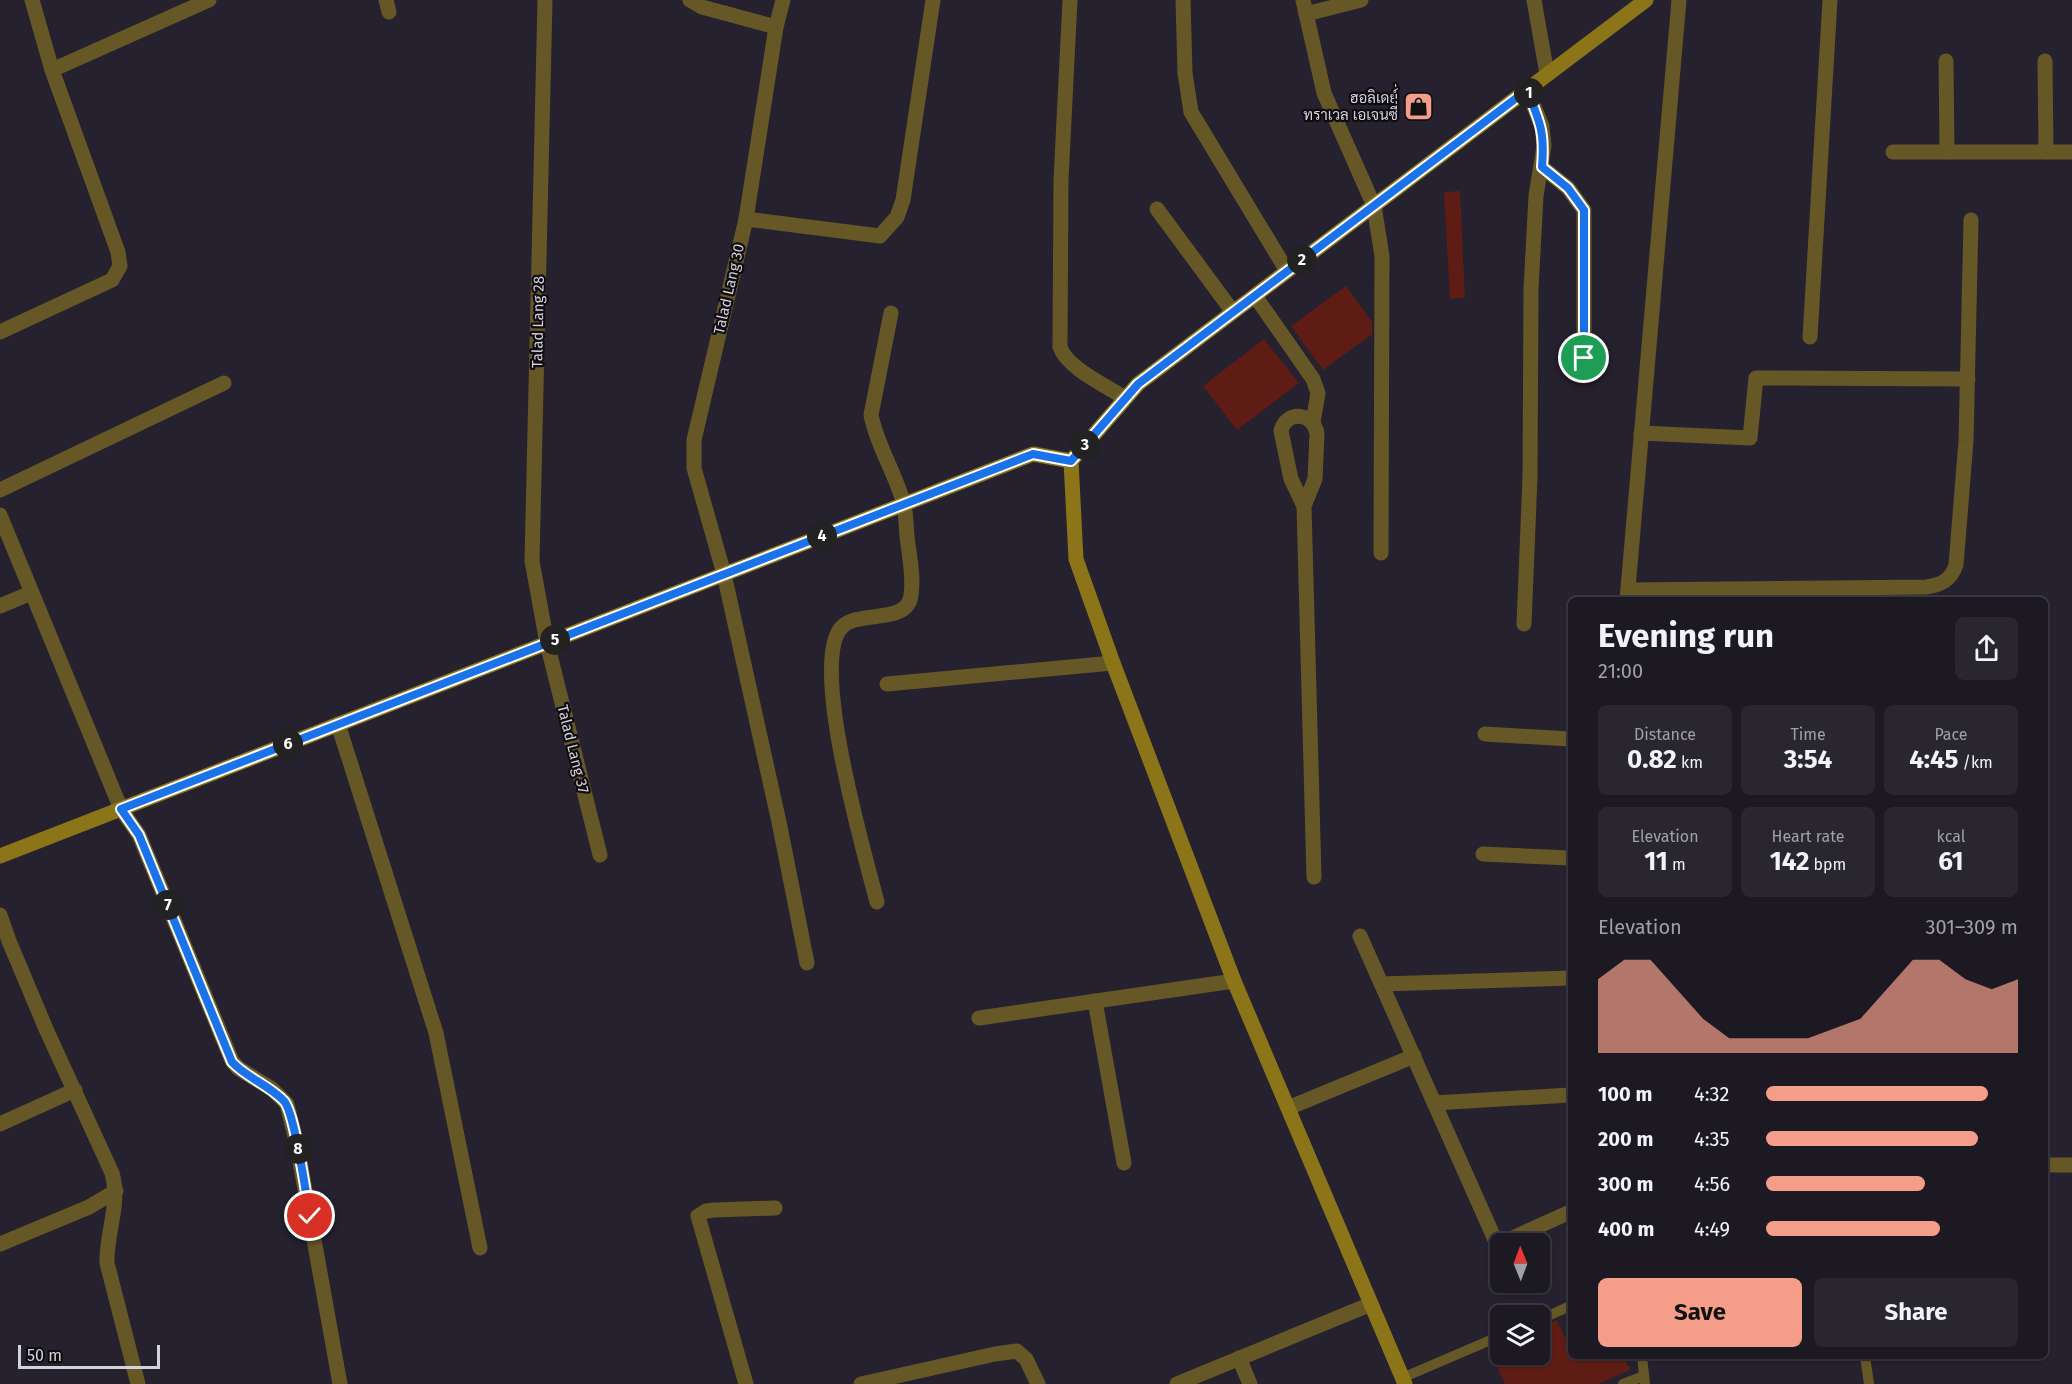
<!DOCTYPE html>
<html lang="en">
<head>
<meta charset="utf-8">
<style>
	:root { --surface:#1c1922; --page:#29262f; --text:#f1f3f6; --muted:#a0a0a5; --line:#3a3840; --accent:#f49e8a }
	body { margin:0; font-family:"Fira Sans",Sarabun,sans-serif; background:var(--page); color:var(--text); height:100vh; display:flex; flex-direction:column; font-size:22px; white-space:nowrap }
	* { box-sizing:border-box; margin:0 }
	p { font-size:20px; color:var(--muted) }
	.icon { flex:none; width:33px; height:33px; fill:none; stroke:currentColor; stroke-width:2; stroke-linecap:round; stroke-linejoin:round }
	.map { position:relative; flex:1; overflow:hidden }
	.side { position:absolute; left:1568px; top:597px; width:480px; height:762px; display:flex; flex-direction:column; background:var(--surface); border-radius:9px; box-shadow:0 2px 4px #0004,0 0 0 2px var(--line) }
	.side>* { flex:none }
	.needle { width:39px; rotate:359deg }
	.tools { position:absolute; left:1490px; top:1233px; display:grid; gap:12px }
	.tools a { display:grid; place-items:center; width:60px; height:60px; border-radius:9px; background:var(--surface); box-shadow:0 2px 4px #0004,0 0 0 2px var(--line); font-size:30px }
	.scale { position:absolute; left:18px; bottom:15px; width:142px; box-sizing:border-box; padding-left:6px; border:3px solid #d4d2da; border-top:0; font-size:16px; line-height:21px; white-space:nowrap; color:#d4d2da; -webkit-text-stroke:4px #0e0c11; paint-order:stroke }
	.pin { position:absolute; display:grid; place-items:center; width:51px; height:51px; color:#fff; margin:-26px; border:3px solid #fff; border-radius:50%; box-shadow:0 2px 6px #0007 }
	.km { position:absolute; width:30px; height:30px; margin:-15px; border-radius:50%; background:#222; color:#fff; font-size:16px; line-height:30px; text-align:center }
	.round { display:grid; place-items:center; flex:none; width:63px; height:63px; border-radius:9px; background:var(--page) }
	.head { display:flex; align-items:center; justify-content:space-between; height:102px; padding:0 30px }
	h1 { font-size:33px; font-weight:700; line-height:45px }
	.figures { display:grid; grid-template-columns:repeat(3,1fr); gap:9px; height:102px; padding:6px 30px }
	.figures div { display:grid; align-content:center; border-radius:9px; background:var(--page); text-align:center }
	.figures b { font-size:26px; font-weight:700 }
	.figures small { font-size:16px; font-weight:400 }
	.figures p { font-size:16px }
	.chart { height:168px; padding:12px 30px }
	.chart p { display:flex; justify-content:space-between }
	.chart svg { width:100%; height:108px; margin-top:6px; fill:var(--accent); opacity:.7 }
	.primary-button { display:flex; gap:12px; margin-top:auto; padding:12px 30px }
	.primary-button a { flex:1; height:69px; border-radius:9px; background:var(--accent); color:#111; font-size:24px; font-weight:700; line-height:69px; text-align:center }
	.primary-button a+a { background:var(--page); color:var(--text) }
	ul { padding:0 30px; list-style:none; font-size:20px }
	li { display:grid; grid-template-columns:96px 72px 1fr; align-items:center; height:45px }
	li i { height:15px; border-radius:8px; background:var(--accent) }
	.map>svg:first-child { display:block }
</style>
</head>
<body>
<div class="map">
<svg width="2072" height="1384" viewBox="0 0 2072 1384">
	<rect width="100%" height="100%" fill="#25212e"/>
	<!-- building -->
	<g fill="#5e1c14">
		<path d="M1460,191l5,107 -15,1 -6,-107z"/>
		<path d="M1346,286l26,36v12l-49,36 -32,-44z"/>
		<path d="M1264,339l35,44 -62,47 -34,-44z"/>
		<path d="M1557,1320l13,28v8h53l7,14 -32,14h-93l-14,-30h48v-26z"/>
	</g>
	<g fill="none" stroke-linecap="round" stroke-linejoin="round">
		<!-- lane -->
		<g stroke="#665826" stroke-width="10">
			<path d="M1539,1320l31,-14"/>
			<path d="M1642,1356l3,28"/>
			<path d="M1865,1356l4,28"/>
			<path d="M1402,1378l98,-42"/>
			<path d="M1623,1384l21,-8"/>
		</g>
		<!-- street -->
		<g stroke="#665826" stroke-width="15">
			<path d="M386,0l3,12"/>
			<path d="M545,0l-13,561 15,82 53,212"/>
			<path d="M690,0l12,7 74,20"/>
			<path d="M783,0l-7,27 -30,192 -52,221v28l30,106 55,248 28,141"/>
			<path d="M1070,0l-9,180 -1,167c7,21 47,39 65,51"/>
			<path d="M1183,0l2,73 6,39 96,159"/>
			<path d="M1303,0l21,93 50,113 8,50 -1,297"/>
			<path d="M1534,0l13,74"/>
			<path d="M1306,14l55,-14"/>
			<path d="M1946,61l1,91"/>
			<path d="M2045,61l1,91"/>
			<path d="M52,70l157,-70"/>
			<path d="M1893,152h179"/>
			<path d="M1542,167l26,21 16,22v148"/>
			<path d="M1157,209l76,103"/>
			<path d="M746,219l134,17 17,-19 6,-17 30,-200"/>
			<path d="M1255,296l58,83 5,14 -5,29"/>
			<path d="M0,332l112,-52 8,-14 -2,-14 -66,-182 -20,-70"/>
			<path d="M1810,337l20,-337"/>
			<path d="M1641,433l109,5 6,-60 212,1"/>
			<path d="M0,490l224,-107"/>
			<path d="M1304,506l-13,-27 -10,-48c5,-21 33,-19 36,3l-2,45 -11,27 10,371"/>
			<path d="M0,515l121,294 18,26 93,226 6,7 34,21 15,15 10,41 43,239"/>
			<path d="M1628,590l298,-3c15,-2 25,-7 30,-22l10,-124 5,-221"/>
			<path d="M1627,600l52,-600"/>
			<path d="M0,606l31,-13"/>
			<path d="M1524,624l6,-147 1,-188 5,-93 8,-50 -2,-20 -15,-36"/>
			<path d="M887,684l226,-21"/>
			<path d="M338,724l98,309 44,215"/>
			<path d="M1485,734l85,5"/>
			<path d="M1483,854l87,4"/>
			<path d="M877,902c-12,-47 -69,-242 -35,-275 16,-17 66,-2 69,-32 3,-19 -2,-40 -4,-59 -1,-10 -1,-21 -3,-31 -8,-31 -27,-59 -33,-90l20,-102"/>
			<path d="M0,915l9,26 37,88 66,144c9,30 -6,60 -5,90l31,121"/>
			<path d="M1360,936l140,315"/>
			<path d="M1382,984l188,-6"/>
			<path d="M1095,1001l29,162"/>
			<path d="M979,1018l255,-37"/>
			<path d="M1434,1103l136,-8"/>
			<path d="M1288,1108l126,-52"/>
			<path d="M0,1124l75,-34"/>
			<path d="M2044,1165h28"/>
			<path d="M0,1244l89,-37 27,-16"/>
			<path d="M1497,1245l73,-33"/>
			<path d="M1514,1282l1,4"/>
			<path d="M1239,1358l11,26"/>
			<path d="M746,1384l-48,-168 8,-5 8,-1 61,-2"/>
			<path d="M861,1384l134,-30 22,-3 9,8 12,25"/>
			<path d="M1177,1384l194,-80"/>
		</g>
		<!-- secondary -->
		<g stroke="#8c7419" stroke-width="15">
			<path d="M0,856l1033,-402 38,7"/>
			<path d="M1405,1384l-171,-403 -121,-318 -37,-104 -5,-98 67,-77 508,-384"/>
		</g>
	</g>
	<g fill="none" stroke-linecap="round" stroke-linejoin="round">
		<defs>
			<path id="route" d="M310,1216c-4,-20 -15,-103 -26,-115 -15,-16 -37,-23 -52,-39l-93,-227 -18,-26 912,-355 38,7 67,-77 389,-294c13,32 18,42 15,77l26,21 16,22v148"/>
		</defs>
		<!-- route casing -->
		<use href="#route" stroke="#fff" stroke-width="12"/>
		<!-- route -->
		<use href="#route" stroke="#1a73e8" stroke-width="8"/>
	</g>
	<!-- icons -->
	<defs>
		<symbol id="shop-square" viewBox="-11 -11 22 22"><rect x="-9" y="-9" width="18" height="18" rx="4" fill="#f49e8a" stroke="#0e0c11"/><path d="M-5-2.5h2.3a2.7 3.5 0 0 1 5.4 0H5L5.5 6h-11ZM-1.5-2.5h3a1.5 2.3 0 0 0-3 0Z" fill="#111"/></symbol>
	</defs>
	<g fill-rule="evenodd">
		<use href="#shop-square" x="1402" y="90" width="33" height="33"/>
	</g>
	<g text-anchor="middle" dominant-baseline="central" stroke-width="4.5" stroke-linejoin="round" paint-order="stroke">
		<!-- poi labels -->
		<g font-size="15" fill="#d4d2da" stroke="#0e0c11" text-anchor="end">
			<text x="1398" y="98">ฮอลิเดย์่<tspan x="1398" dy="17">ทราเวล เอเจนซี่</tspan></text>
		</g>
		<!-- street labels -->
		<g font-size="15" fill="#d4d2da" stroke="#0e0c11">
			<text transform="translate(729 289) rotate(-77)">Talad Lang 30</text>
			<text transform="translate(538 322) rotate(-89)">Talad Lang 28</text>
			<text transform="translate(573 749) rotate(76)">Talad Lang 37</text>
		</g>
	</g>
</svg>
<div class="tools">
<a><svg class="needle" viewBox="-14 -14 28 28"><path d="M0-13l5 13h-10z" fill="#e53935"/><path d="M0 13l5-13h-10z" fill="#a0a0a5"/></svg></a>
<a><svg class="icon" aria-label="layers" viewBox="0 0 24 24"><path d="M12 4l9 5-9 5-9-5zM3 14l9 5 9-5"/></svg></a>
</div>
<div class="scale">50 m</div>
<div class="pin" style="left:1584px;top:358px;background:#1e9e55"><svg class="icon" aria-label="arrive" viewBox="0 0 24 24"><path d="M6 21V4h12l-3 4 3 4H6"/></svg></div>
<div class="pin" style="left:310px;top:1216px;background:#d93025"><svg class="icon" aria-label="check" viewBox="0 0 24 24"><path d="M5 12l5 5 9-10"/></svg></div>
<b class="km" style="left:1529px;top:93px">1</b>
<b class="km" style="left:1302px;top:260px">2</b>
<b class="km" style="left:1085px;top:445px">3</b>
<b class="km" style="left:822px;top:536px">4</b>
<b class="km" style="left:555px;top:640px">5</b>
<b class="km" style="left:288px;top:744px">6</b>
<b class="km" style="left:168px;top:905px">7</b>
<b class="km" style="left:298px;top:1149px">8</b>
<section class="side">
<div class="head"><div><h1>Evening run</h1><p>21:00</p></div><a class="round"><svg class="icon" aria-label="share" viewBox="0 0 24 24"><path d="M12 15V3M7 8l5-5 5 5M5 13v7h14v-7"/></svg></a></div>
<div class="figures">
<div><p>Distance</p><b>0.82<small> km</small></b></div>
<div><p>Time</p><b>3:54</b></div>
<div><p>Pace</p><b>4:45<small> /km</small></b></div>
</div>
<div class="figures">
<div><p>Elevation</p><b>11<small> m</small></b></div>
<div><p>Heart rate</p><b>142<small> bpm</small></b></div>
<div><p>kcal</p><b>61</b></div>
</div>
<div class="chart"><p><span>Elevation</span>301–309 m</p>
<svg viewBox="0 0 160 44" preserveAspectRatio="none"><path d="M0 44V14L10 6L20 6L30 18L40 30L50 38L60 38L70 38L80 38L90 34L100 30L110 18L120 6L130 6L140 14L150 18L160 14V44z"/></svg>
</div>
<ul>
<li><b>100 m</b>4:32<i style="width:88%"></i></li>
<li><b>200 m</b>4:35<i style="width:84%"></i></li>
<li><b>300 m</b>4:56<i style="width:63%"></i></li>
<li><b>400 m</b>4:49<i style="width:69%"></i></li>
</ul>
<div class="primary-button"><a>Save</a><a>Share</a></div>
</section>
</div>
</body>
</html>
